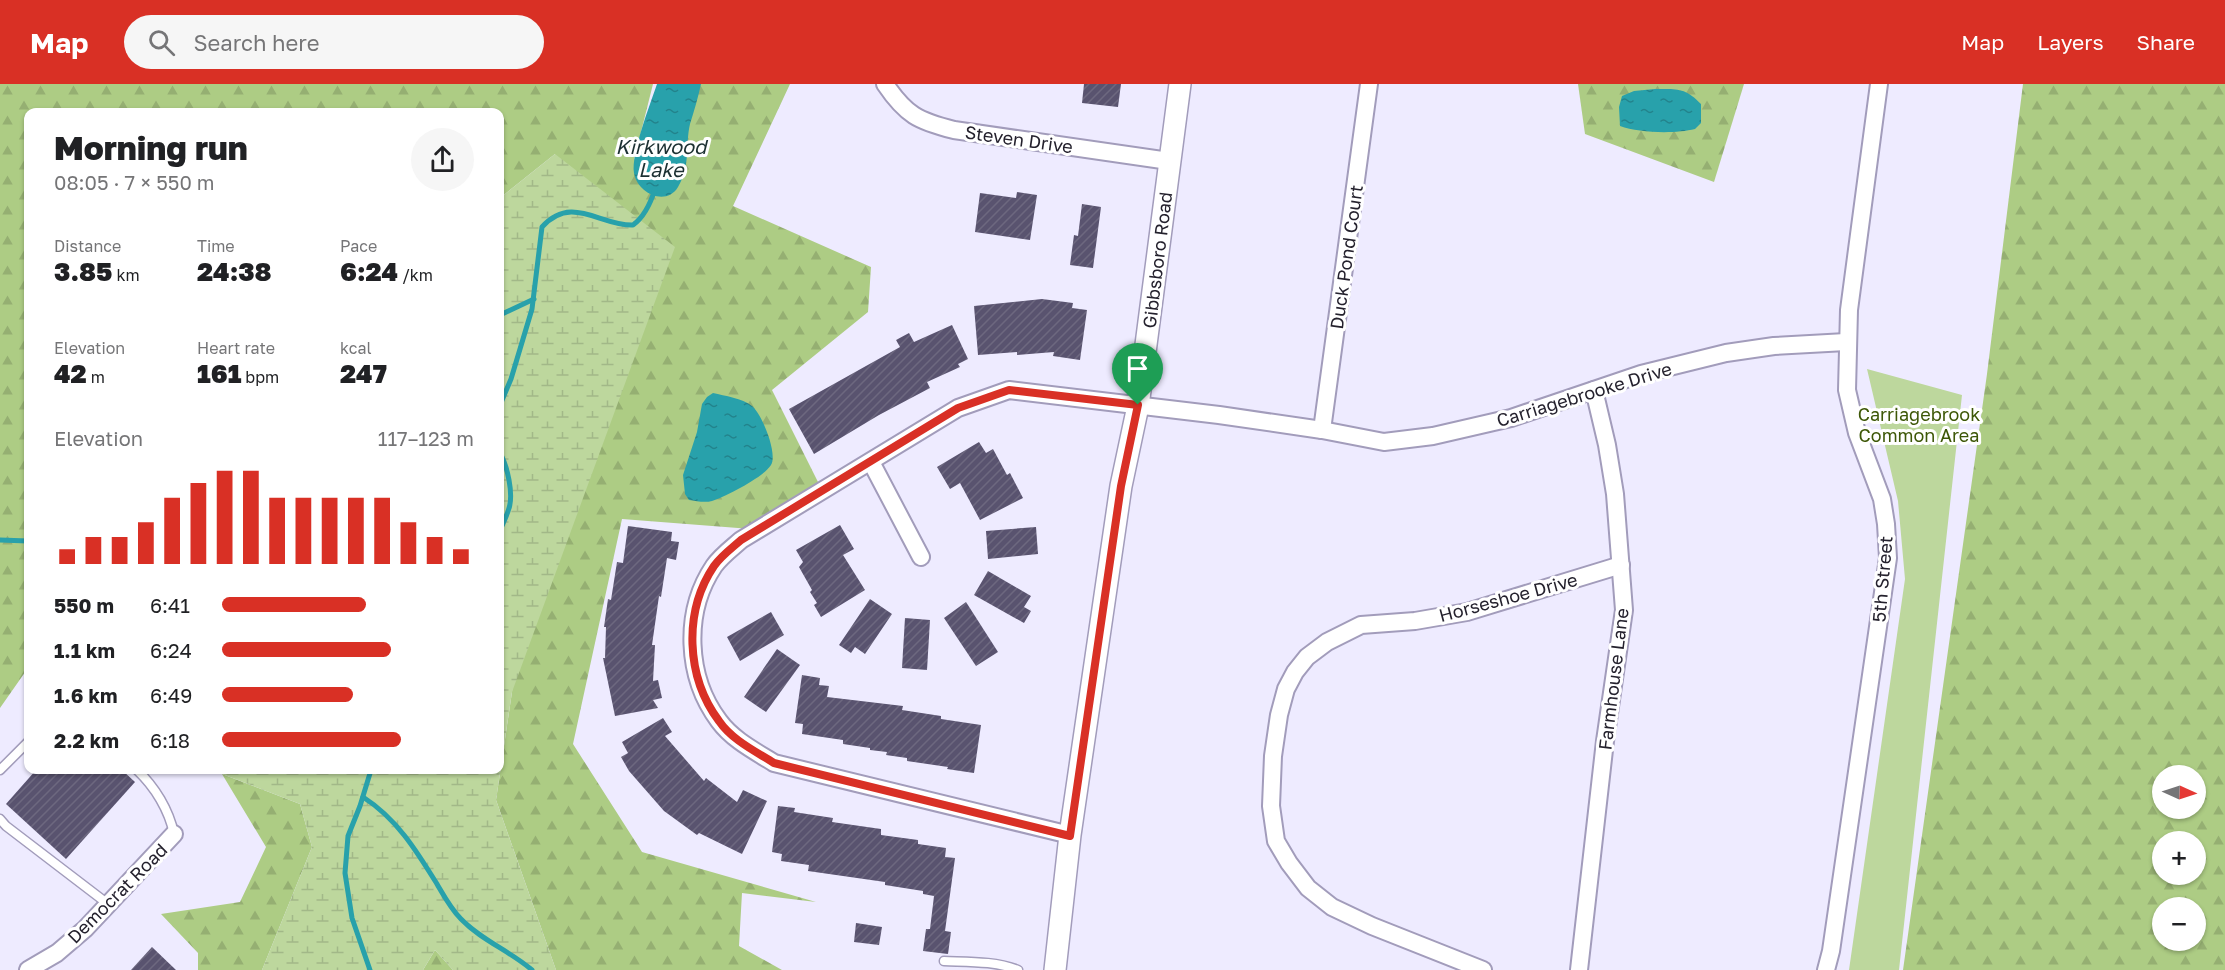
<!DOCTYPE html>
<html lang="en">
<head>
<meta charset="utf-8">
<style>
	:root { --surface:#fff; --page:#f6f6f6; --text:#202124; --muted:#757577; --accent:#d93025 }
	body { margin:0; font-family:"Golos Text",sans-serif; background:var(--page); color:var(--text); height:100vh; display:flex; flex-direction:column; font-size:22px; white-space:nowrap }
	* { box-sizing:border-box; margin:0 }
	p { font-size:20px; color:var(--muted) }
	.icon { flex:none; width:33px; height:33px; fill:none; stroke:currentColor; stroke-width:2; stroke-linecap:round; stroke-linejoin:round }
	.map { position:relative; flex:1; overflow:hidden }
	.drawer { position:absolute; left:24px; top:24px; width:480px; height:666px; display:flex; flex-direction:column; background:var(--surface); border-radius:12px; box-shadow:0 2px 4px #0004 }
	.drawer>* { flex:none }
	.needle { width:39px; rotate:93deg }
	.fabs { position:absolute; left:2152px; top:681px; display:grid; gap:12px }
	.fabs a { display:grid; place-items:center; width:54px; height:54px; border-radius:50%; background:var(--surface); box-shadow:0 2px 4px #0004; font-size:30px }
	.pin { position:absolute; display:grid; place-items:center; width:51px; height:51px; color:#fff; margin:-62px -26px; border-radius:50% 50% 50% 0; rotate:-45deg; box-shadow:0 0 6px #0007 }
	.pin .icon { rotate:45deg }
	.round { display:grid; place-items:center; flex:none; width:63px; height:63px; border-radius:32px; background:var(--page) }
	.headline { display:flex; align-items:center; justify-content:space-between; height:102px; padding:0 30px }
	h1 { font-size:33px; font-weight:800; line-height:45px }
	.stats { display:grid; grid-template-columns:repeat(3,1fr); gap:9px; height:102px; padding:6px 30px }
	.stats div { display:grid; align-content:center }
	.stats b { font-size:26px; font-weight:800 }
	.stats small { font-size:16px; font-weight:400 }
	.stats p { font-size:16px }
	.chart { height:168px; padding:12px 30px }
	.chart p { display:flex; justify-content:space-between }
	.chart svg { width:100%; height:108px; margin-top:6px; stroke:var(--accent); stroke-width:6 }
	ul { padding:0 30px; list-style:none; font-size:20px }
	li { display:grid; grid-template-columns:96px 72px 1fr; align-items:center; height:45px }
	li i { height:15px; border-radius:8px; background:var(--accent) }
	header { display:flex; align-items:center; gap:36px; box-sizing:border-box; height:84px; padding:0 30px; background:var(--accent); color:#fff }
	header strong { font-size:28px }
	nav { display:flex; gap:33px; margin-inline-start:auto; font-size:21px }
	.search { width:420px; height:54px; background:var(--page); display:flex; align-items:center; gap:15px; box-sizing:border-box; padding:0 21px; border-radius:33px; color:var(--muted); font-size:22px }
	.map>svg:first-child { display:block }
</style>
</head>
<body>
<header>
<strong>Map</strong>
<div class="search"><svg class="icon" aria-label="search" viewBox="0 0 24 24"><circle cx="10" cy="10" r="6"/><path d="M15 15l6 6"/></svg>Search here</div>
<nav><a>Map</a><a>Layers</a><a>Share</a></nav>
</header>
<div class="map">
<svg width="2225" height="886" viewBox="0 0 2225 886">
	<defs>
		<pattern id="forest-firs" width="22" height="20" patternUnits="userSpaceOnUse" patternTransform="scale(1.5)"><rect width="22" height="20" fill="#adcc84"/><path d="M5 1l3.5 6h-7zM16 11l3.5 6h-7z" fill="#95af72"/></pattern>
		<pattern id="wetland-marsh" width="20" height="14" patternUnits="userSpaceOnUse" patternTransform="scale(1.5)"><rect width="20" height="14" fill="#bdd79d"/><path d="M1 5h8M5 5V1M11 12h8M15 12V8" fill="none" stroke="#a2b888"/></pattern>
		<pattern id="water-ripples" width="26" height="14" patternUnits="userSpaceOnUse" patternTransform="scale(1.5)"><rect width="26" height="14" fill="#28a1ab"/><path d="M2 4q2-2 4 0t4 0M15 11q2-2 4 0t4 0" fill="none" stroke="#22838c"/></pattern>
		<pattern id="building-hatch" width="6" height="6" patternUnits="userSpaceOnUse" patternTransform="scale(1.5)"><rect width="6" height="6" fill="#59536f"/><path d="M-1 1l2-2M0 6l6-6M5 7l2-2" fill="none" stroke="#6d687f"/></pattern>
	</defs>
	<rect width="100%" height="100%" fill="#eeebff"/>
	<!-- green -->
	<path fill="#bdd79d" d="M1867,285l95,26 -63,575h-50l56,-391 -7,-78z"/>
	<!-- forest -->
	<g fill="url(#forest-firs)" fill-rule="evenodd">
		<path d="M0,0h653l-19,76 54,-76h102l-57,122 138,61 -3,45 -96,78 48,96 -69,43 -129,-10 -49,225 69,108 174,50 -74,-9 -3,53 43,24h-226l-60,-170 16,-108 43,-538 -55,44v-86h-472v556l-28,40z"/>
		<path d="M1578,0h166l-30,98 -129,-48z"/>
		<path d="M2023,0h202v886h-322l84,-596zM2163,692h33v32h-33zM2163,758h33v32h-33zM2163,824h33v32h-33z"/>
		<path d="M222,690l78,30 12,43 -50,123h-64v-17l-37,-39 79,-12 26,-55z"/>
		<path d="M435,866l18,20h-30z"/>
	</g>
	<!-- wetland -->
	<path fill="url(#wetland-marsh)" d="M555,70l120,93 -163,445 -16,108 60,170h-103l-18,-20 -12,20h-161l50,-123 -12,-43 -78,-30 -4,-4h282v-572z"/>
	<!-- water -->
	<g fill="url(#water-ripples)">
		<path d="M657,0h44c-3,14 -7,27 -11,40 -5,22 1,41 -12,63 -12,20 -41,6 -44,-14 -3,-20 16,-68 23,-89z"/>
		<path d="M1655,5c21,0 30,-2 46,15v19l-6,6c-20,5 -56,4 -75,-3l-1,-19 3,-11 12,-5z"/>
		<path d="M713,309c12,3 29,5 39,13 10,8 26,48 19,59 -7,12 -46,32 -59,36 -7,2 -16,0 -23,-1l-4,-6 -2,-19 14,-43 5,-28 5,-7z"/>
	</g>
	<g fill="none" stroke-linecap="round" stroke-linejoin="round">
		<!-- stream -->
		<g stroke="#28a1ab" stroke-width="5">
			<path d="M500,231l34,-16"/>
			<path d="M500,321l11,-26 21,-70 10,-82c30,-33 58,-1 91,-2 11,-8 18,-23 22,-36"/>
			<path d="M500,369c5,9 7,16 9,27 4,22 1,29 -9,50"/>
			<path d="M0,456l28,1"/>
			<path d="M363,713c34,22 53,53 74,87 7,12 14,25 24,35 20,21 49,32 71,51"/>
			<path d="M370,886l-18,-52 -7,-45 3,-37 12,-30 11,-36"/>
		</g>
	</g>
	<!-- building -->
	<g fill="url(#building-hatch)">
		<path d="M1084,0h37l-3,23 -36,-4z"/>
		<path d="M1017,108l20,3 -7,45 -55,-8 5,-39 36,5z"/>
		<path d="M1082,120l19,3 -8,61 -23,-3 4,-30 4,1z"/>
		<path d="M1042,215l31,4 -1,5 15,2 -7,50 -27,-4 1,-4 -37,3v-3l-39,3 -4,-49z"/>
		<path d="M952,241l16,34 -10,5 2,3 -33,15 3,6 -51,27 -65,39 -25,-45 111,-62 -4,-7 13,-7 5,9z"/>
		<path d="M979,358l7,11 7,-4 14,26 3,-2 13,25 -43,22 -20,-37 -10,6 -13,-22z"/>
		<path d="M840,441l14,24 -11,6 22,35 -44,27 -7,-12 3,-2 -7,-11 2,-2 -13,-23 4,-5 -7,-12z"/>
		<path d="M628,442l44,6 -1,9 8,1 -3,18 -9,-2 -6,39 -2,-1 -7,49h3l-2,36 5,-1 4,18 -9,2 5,8 -43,8 -12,-58h2l1,-31h-2l4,-28 3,1 6,-38 6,1z"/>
		<path d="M1036,443l2,27 -50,5 -2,-28z"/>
		<path d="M988,487l43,25 -7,11 7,4 -7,12 -50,-28z"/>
		<path d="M870,515l22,15 -27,40 -10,-7 -4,6 -12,-8z"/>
		<path d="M966,518l32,50 -22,14 -32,-48z"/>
		<path d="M771,528l13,23 -44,26 -13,-24z"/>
		<path d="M905,534l25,2 -3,50 -25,-2z"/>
		<path d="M777,565l23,16 -34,47 -22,-15z"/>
		<path d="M802,591l18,3 -1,7 10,1 -2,11 76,9 -1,4 39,6v3l40,6 -7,48 -27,-4 1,-2 -41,-6v-3l-21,-3 1,-3 -17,-2v-2l-27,-4v-4l-41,-6 1,-10 -8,-1z"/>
		<path d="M663,634l9,14 -7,4 39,45 2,-3 31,24 6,-12 24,11 -25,53 -43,-21 -2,2 -33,-24 -35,-40 -8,-14 7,-4 -6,-11z"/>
		<path d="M36,686h86l13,12 -69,77 -60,-55z"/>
		<path d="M778,722l17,2 -1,4 39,6 -1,4 49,7v6l37,5v4l28,4 -1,9 10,1 -10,73 6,1 -3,22 -25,-3 3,-22h4l4,-33 -11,-2v-3l-38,-6v-3l-77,-11 1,-6 -28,-4 1,-7 -10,-2z"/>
		<path d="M856,839l26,4 -3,18 -25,-3z"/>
		<path d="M152,863l24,23h-45z"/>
	</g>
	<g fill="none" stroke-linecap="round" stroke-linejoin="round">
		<defs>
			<g id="service">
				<path d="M0,686l28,-28"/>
				<path d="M137,686c18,17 32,40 37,64"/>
				<path d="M0,735l6,7 102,78"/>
				<path d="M944,877c25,1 51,0 74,9"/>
			</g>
			<g id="minor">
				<path d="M885,0c21,31 33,37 69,46l215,31"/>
				<path d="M1322,346l47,-346"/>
				<path d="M871,378l50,95"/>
				<path d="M1070,751l-296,-72c-19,-12 -41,-23 -55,-42 -33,-44 -36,-109 -5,-155 7,-10 18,-18 27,-26l217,-132 51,-18 210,25 103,15 62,12 49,-6 78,-18 130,-44 85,-21 48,-7 72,-4"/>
				<path d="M28,886l29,-17 28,-24 89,-95"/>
				<path d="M1483,886l-111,-44 -40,-19 -24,-19 -19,-25 -13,-22 -5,-35 2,-50 6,-41 7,-26 9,-17 12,-15 20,-15 34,-17 54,-4 52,-9 154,-47"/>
				<path d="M1579,886l26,-229 19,-131 -9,-116 -8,-49 -13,-55"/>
				<path d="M1826,886l5,-19 57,-393 -2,-34 -4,-25 -25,-66 -10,-43 2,-80 30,-226"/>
			</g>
			<path id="tertiary" d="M1055,886l15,-135 51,-349 17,-80 42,-322"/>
		</defs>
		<!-- service casing -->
		<use href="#service" stroke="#a29cbb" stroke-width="11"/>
		<!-- minor casing -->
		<use href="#minor" stroke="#a29cbb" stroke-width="20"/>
		<!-- tertiary casing -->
		<use href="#tertiary" stroke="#a29cbb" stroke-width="24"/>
		<!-- service -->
		<use href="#service" stroke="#fff" stroke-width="8"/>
		<!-- minor -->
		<use href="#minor" stroke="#fff" stroke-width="16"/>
		<!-- tertiary -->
		<use href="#tertiary" stroke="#fff" stroke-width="21"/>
	</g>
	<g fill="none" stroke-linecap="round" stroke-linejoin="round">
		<defs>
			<path id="route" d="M1009,306l129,15 -17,81 -51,350 -296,-73c-19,-12 -42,-23 -55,-42 -33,-44 -36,-109 -5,-155 7,-10 18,-18 27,-26l217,-132z"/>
		</defs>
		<!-- route casing -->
		<use href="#route" stroke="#fff" stroke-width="12"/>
		<!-- route -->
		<use href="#route" stroke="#d93025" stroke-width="8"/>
	</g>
	<g text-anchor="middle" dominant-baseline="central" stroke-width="6" stroke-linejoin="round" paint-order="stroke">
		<!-- street labels -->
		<g font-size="18" fill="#24212d" stroke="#fff">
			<text transform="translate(1019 55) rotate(8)">Steven Drive</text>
			<text transform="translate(1346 173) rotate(-82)">Duck Pond Court</text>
			<text transform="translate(1157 176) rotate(-83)">Gibbsboro Road</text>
			<text transform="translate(1584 310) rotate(-17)">Carriagebrooke Drive</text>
			<text transform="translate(1882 495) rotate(-85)">5th Street</text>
			<text transform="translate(1508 513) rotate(-15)">Horseshoe Drive</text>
			<text transform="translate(1613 595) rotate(-83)">Farmhouse Lane</text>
			<text transform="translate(117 809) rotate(-45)">Democrat Road</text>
		</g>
		<!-- park labels -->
		<g font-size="18" fill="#3d5707" stroke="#fff">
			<text x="1919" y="330">Carriagebrook<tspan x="1919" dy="21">Common Area</tspan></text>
		</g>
		<!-- water labels -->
		<g font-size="20" font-style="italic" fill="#1c3032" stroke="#fff">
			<text x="661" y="62">Kirkwood<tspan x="661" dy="23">Lake</tspan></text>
		</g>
	</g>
</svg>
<div class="fabs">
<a><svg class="needle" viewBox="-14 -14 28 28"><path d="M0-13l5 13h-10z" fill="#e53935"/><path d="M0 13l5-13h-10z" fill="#757577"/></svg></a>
<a>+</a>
<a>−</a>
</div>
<div class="pin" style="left:1138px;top:321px;background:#1e9e55"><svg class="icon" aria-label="arrive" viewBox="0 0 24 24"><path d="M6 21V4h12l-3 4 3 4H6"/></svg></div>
<section class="drawer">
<div class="headline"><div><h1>Morning run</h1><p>08:05 · 7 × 550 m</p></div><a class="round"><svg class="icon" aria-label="share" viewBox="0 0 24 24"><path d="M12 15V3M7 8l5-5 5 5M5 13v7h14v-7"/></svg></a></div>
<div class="stats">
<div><p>Distance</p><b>3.85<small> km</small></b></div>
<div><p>Time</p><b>24:38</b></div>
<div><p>Pace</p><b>6:24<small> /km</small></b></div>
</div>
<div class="stats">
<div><p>Elevation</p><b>42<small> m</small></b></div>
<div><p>Heart rate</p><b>161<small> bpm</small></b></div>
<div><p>kcal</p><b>247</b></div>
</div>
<div class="chart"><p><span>Elevation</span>117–123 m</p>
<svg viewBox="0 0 160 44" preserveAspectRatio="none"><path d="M5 44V38M15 44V33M25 44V33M35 44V27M45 44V17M55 44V11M65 44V6M75 44V6M85 44V17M95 44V17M105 44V17M115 44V17M125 44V17M135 44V27M145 44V33M155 44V38"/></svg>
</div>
<ul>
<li><b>550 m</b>6:41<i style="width:57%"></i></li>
<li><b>1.1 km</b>6:24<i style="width:67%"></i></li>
<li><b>1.6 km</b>6:49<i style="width:52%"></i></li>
<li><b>2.2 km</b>6:18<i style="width:71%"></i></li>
</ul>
</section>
</div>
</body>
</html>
